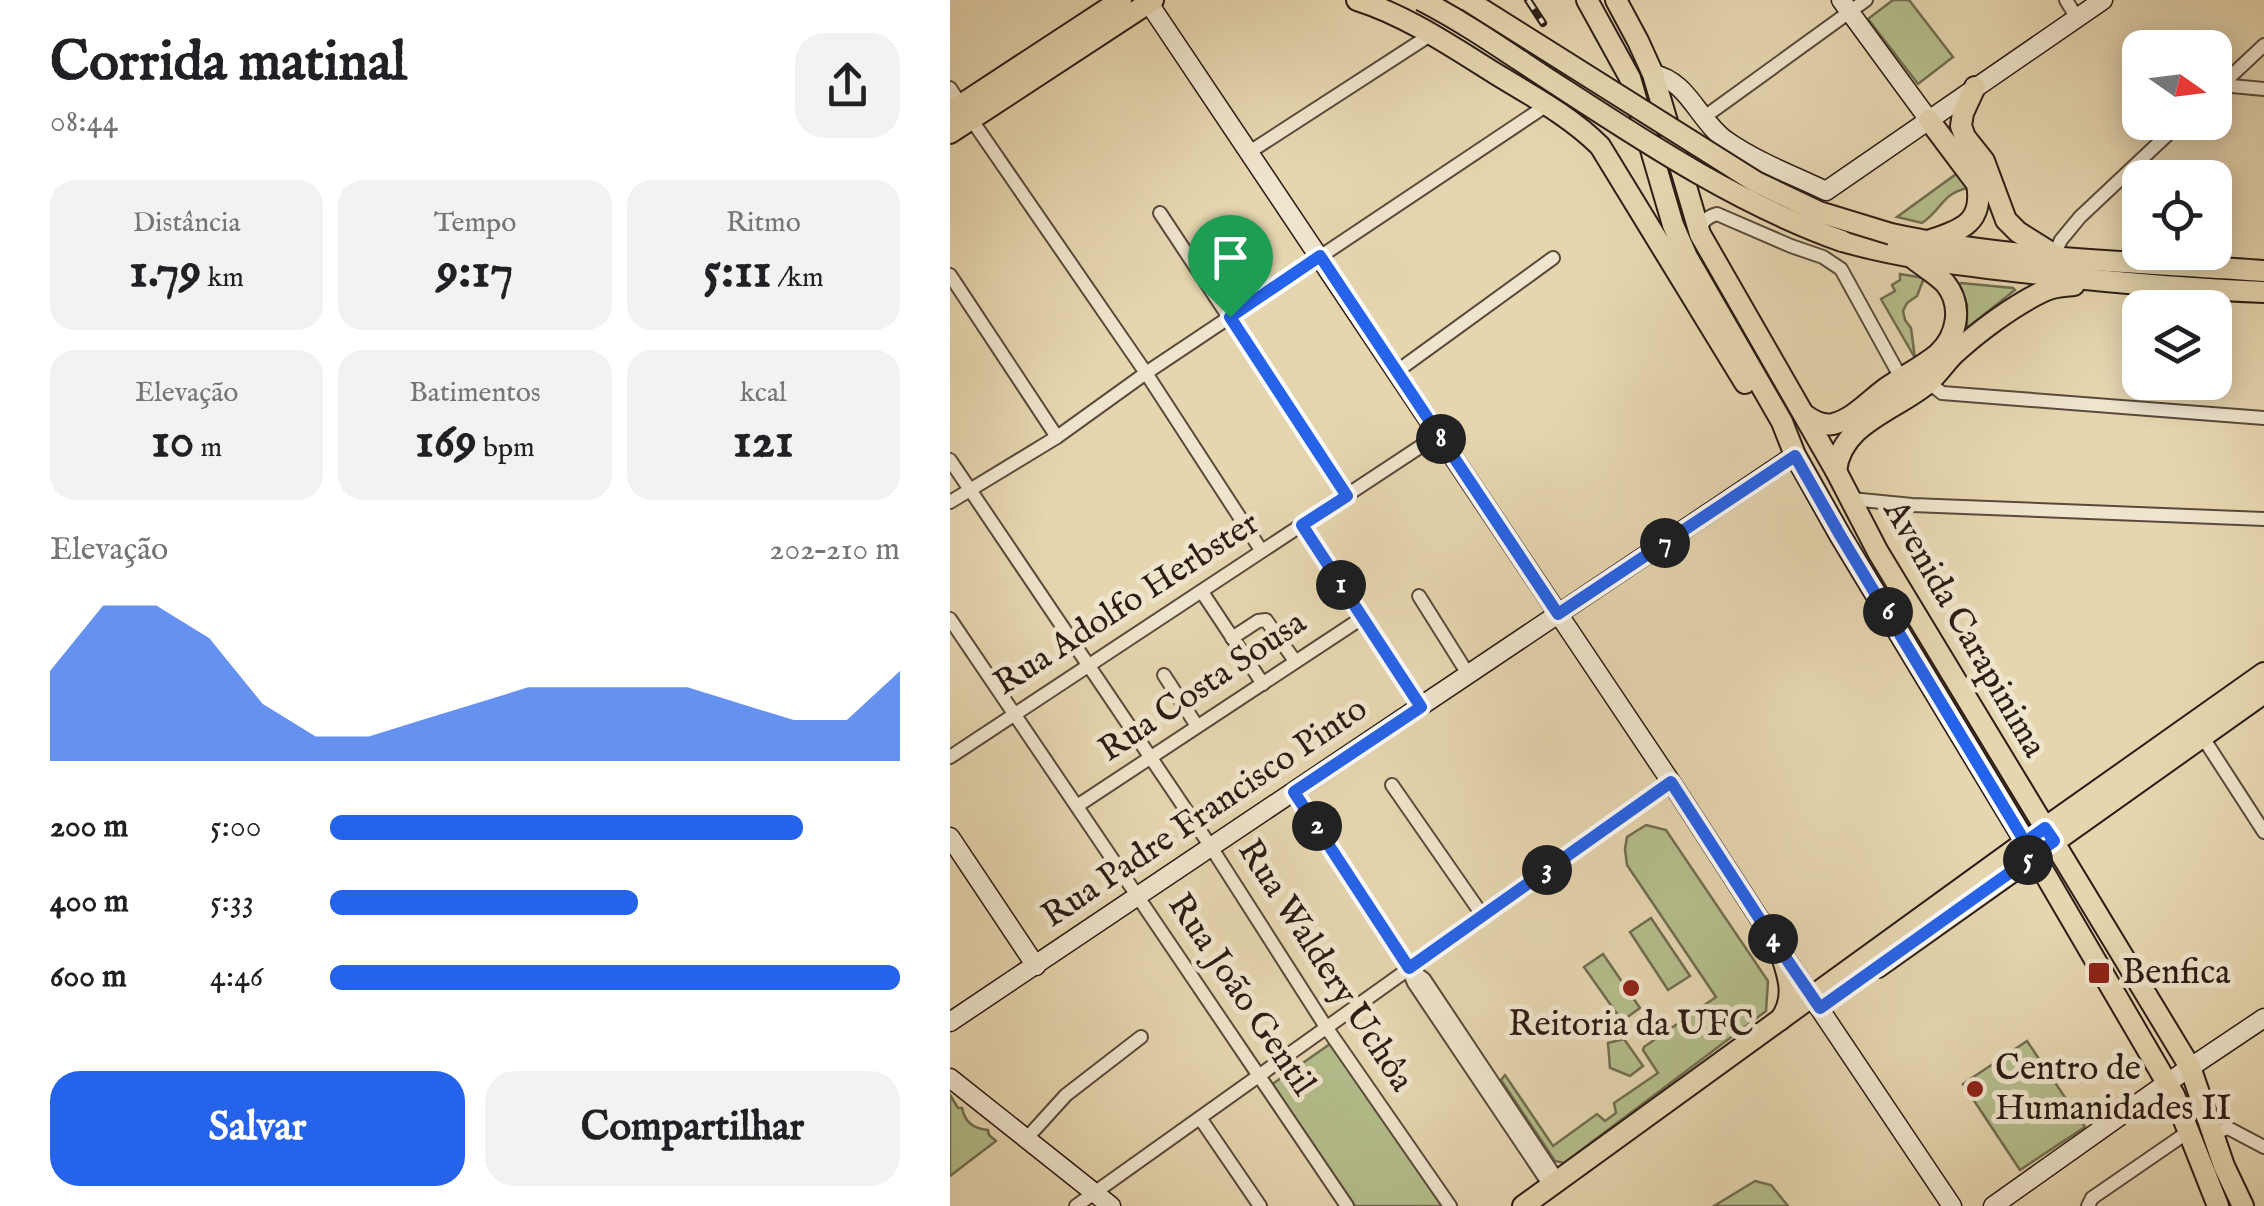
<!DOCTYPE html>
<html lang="pt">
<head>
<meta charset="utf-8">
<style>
	:root { --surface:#fff; --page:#f2f2f2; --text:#202124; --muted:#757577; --accent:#2563eb }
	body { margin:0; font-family:"IM FELL English",serif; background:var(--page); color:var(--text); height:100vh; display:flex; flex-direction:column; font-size:38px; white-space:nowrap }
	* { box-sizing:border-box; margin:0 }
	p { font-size:32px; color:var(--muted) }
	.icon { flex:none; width:55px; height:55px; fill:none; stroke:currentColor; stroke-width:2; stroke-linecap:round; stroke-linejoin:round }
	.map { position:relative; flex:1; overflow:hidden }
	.drawer { display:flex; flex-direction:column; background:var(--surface); width:950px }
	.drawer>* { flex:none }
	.needle { width:65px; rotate:104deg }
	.fabs { position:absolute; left:1172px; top:30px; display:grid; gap:20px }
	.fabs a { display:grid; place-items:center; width:110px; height:110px; border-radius:20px; background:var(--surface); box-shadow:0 5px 25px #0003; font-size:50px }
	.pin { position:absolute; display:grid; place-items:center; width:85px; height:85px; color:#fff; margin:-102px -42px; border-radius:50% 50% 50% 0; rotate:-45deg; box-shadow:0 0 10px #0007 }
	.pin .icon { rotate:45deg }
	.km { position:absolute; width:50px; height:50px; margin:-25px; border-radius:50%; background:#222; color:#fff; font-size:28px; line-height:50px; text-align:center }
	.round { display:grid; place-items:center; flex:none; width:105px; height:105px; border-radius:30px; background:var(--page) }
	.headline { display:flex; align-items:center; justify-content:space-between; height:170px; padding:0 50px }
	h1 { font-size:55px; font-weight:700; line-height:75px }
	.stats { display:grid; grid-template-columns:repeat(3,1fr); gap:15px; height:170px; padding:10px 50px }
	.stats div { display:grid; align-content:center; border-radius:25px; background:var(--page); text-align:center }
	.stats b { font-size:50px; font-weight:700 }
	.stats small { font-size:28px; font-weight:400 }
	.stats p { font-size:28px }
	.chart { height:280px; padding:20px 50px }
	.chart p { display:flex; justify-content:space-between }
	.chart svg { width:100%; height:180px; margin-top:10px; fill:var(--accent); opacity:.7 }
	.button { display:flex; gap:20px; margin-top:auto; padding:20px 50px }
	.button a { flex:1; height:115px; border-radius:30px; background:var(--accent); color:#fff; font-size:40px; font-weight:700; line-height:115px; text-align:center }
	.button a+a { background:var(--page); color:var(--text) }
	ul { padding:0 50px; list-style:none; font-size:32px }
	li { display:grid; grid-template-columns:160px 120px 1fr; align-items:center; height:75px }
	li i { height:25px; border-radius:12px; background:var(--accent) }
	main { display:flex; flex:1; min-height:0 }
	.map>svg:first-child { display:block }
</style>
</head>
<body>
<main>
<section class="drawer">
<div class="headline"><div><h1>Corrida matinal</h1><p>08:44</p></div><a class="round"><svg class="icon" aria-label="share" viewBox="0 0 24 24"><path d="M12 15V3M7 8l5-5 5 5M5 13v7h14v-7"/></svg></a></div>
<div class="stats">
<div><p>Distância</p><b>1.79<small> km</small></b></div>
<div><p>Tempo</p><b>9:17</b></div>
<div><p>Ritmo</p><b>5:11<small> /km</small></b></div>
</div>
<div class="stats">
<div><p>Elevação</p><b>10<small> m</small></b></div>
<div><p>Batimentos</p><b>169<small> bpm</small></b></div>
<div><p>kcal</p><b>121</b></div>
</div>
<div class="chart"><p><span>Elevação</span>202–210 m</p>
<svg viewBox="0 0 160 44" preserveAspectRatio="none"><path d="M0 44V22L10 6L20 6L30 14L40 30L50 38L60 38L70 34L80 30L90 26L100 26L110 26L120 26L130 30L140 34L150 34L160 22V44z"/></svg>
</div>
<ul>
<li><b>200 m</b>5:00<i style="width:83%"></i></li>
<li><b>400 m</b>5:33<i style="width:54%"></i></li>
<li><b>600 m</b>4:46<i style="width:100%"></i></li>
</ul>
<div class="button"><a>Salvar</a><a>Compartilhar</a></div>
</section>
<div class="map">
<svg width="1314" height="1206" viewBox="0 0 1314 1206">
	<rect width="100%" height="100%" fill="#e6d6b0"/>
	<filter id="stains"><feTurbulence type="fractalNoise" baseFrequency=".002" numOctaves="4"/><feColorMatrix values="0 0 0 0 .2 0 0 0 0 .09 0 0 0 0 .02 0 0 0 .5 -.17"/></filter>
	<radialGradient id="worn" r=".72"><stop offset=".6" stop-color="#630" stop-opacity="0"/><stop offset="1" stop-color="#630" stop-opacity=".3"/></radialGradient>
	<!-- green -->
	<g fill="#b4be8c" stroke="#706d50" stroke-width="2.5">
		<path d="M943,0h16l44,57 -35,27 -50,-65z"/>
		<path d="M1009,172l8,16c-27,7 -24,21 -45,35l-25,-6z"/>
		<path d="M950,274l24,4 -7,18 -10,7 -4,8 2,9 6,8 4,30 -34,-59 14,-8 -3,-6 8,-5z"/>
		<path d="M1011,283l52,5 2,2 -48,38v-23l-8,-21z"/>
		<path d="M696,825l20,5 102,151 -2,30 -202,152 -9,-2 -54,-81 4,-5 48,71 44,-32 8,7 11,-8 -2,-10 44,-30 -15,-23 1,-3 72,-50 -89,-132 -2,-16 2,-12z"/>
		<path d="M701,918l39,58 -22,14 -38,-58z"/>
		<path d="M653,954l37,54 -18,13 -38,-54z"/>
		<path d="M674,1039l19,27 -13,10 -20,-8 -2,-25z"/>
		<path d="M1077,1041l58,86 -65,43 -57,-86z"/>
		<path d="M380,1044l113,162h-88l-84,-121z"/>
		<path d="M0,1095l8,13h4c3,15 12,21 26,22l1,5 7,6 -46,35z"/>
		<path d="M805,1181l16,4 17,21h-74z"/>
	</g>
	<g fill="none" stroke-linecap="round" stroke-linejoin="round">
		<defs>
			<g id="street">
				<path d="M1116,0l11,18"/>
				<path d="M1271,85l43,4"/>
				<path d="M0,88l11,17"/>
				<path d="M1265,91l49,-46"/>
				<path d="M753,118l163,-118"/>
				<path d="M21,119l175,254 115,177"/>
				<path d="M298,153l176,-114"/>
				<path d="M210,213l187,283"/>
				<path d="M750,232c2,-11 7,-15 17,-18l74,32 32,11 18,12 60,109"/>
				<path d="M1104,255l7,-15 19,-23 101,-95"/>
				<path d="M0,275l107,162"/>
				<path d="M446,372l157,-114"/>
				<path d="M978,382l14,11 322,25"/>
				<path d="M0,460l261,387 115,180 124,179"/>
				<path d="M901,499l61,6 352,14"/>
				<path d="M0,502l107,-65 89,-64 401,-268"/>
				<path d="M352,525l119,182"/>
				<path d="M252,592l61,92"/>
				<path d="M469,596l49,78"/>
				<path d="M0,619l397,587"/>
				<path d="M282,638l26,-17 8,-1 29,41"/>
				<path d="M214,675l33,51"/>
				<path d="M1250,733l64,99"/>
				<path d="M0,757l488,-322"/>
				<path d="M442,785l91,131"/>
				<path d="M344,792l111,170 9,21 137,204"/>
				<path d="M127,806l285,-188"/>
				<path d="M459,968l15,11 135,203"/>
				<path d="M250,1118l60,88"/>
				<path d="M1262,1134l16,-6 36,19"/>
				<path d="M76,1139l40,-44 75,-58"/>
				<path d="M126,1206l595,-424"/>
				<path d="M1138,1206l4,-8 96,-66"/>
			</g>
			<g id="secondary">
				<path d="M891,0l88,120"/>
				<path d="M198,2l523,780 99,153 182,271"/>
				<path d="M703,74c35,6 46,48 74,67 30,21 66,34 99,50l277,-191"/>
				<path d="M0,837l86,129"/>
				<path d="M0,1022l845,-567"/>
				<path d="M0,1078l161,128"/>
				<path d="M1043,1206l168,-119 103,-69"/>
			</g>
			<g id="primary">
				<path d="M407,0c50,16 94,46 139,74 36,22 74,42 104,72l145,237"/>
				<path d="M637,0l43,78 43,147 14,32 95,165 13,33 45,80 202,334 132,226 44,111"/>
				<path d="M666,0l22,41 15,33 47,160 136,237 42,81 312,515 34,99 19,40"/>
				<path d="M1025,87l-12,26 -2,13 4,11 19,24 22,59 12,12 35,22"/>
				<path d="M0,112l171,-112"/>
				<path d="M979,120l48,64c7,38 -15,46 -46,56"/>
				<path d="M0,133l203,-133"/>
				<path d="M941,234c120,26 250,28 373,37"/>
				<path d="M892,241c67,19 136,26 206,34 72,8 144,14 216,17"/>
				<path d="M855,415c8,6 17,11 28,9 19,-4 37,-24 52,-35 17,-12 37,-22 53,-35 20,-19 25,-49 7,-71 -9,-9 -21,-16 -31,-24"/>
				<path d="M886,471c5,-48 60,-61 92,-88 10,-9 17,-20 26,-29 25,-23 60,-49 90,-63 9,-5 20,-5 30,-6"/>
				<path d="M928,967l386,-274"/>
				<path d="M830,1020c17,-22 8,-46 0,-69"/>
				<path d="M573,1206l502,-364 239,-169"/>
			</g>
		</defs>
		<!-- street casing -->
		<use href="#street" stroke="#5a4a3b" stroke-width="16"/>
		<!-- secondary casing -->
		<use href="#secondary" stroke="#2c1c14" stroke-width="21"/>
		<!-- primary casing -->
		<use href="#primary" stroke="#2c1c14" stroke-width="24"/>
		<!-- street -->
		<use href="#street" stroke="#efe4cc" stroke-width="12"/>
		<!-- secondary -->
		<use href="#secondary" stroke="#efe4cc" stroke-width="18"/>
		<!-- primary -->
		<use href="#primary" stroke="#e6d6b0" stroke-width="20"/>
		<defs>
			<path id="rail" d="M578,0l15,23"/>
		</defs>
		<!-- rail casing -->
		<use href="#rail" stroke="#2c1c14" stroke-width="8"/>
		<!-- rail -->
		<use href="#rail" stroke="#efe4cc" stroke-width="4" stroke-dasharray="11" stroke-linecap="butt"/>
		<defs>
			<g id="primary-bridge">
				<path d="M471,0c43,22 83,50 124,77 94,61 190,126 297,164"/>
				<path d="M517,0l289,182 63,30 72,22"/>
			</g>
		</defs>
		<!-- primary-bridge casing -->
		<use href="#primary-bridge" stroke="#2c1c14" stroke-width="24" stroke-linecap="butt"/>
		<!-- primary-bridge -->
		<use href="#primary-bridge" stroke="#e6d6b0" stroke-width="20"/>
	</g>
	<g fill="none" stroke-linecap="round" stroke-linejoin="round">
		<defs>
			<path id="route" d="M370,256l238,358 237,-158 45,79 185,307 20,-14 9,13 -234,167 -50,-73 -99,-153 -262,186 -115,-176 127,-85 -119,-182 45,-29 -117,-179z"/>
		</defs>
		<!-- route casing -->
		<use href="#route" stroke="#fff" stroke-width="20"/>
		<!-- route -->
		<use href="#route" stroke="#2563eb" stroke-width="12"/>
	</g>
	<!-- markers -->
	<g fill="#8f2418" stroke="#efe4cc" stroke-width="4">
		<rect x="1137" y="961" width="24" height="24" rx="5"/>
		<circle cx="681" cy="988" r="10"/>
		<circle cx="1025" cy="1089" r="10"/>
	</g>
	<g text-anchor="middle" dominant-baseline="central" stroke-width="10" stroke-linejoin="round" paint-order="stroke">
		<!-- street labels -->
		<g font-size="35" fill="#2c1c14" stroke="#efe4cc">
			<text transform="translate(177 604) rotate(-33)">Rua Adolfo Herbster</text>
			<text transform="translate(1014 629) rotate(60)">Avenida Carapinima</text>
			<text transform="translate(253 687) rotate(-34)">Rua Costa Sousa</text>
			<text transform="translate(255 813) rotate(-34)">Rua Padre Francisco Pinto</text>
			<text transform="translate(375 966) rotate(57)">Rua Waldery Uchôa</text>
			<text transform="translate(291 995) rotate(56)">Rua João Gentil</text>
		</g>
		<!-- poi labels -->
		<g font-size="35" fill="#2c1c14" stroke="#efe4cc" text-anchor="start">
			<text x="1172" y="973">Benfica</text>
			<text x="681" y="1025" text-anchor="middle">Reitoria da UFC</text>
			<text x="1045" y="1069">Centro de<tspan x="1045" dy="40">Humanidades II</tspan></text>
		</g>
	</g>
	<rect width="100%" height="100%" filter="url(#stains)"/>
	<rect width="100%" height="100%" fill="url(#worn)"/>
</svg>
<div class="fabs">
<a><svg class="needle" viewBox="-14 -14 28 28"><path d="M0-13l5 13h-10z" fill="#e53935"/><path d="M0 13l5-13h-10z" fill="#757577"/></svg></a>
<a><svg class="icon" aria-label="locate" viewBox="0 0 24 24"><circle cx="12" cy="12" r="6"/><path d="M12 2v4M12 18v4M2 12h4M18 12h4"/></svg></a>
<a><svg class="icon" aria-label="layers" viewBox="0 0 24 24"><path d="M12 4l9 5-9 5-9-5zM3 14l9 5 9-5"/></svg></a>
</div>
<div class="pin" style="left:280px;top:317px;background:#1e9e55"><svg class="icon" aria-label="arrive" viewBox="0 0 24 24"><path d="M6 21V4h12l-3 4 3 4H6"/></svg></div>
<b class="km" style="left:391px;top:585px">1</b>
<b class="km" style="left:367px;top:826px">2</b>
<b class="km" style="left:597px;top:870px">3</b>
<b class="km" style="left:823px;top:939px">4</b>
<b class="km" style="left:1078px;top:860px">5</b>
<b class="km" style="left:938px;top:612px">6</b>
<b class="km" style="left:715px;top:543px">7</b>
<b class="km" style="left:491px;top:439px">8</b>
</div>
</main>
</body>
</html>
